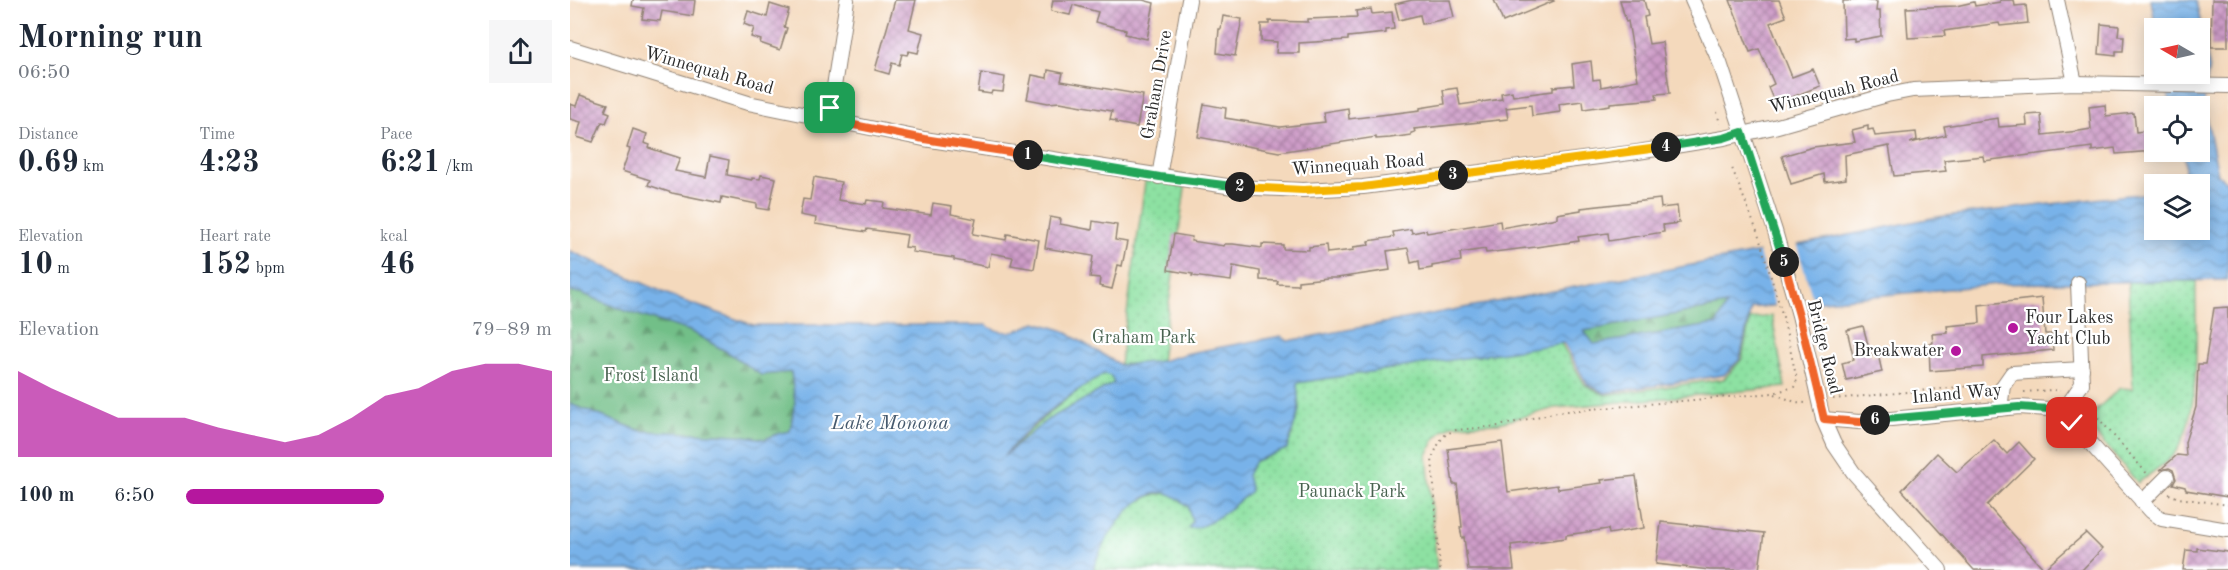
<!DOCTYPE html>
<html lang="en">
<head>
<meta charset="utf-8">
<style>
	:root { --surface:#fff; --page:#f6f6f7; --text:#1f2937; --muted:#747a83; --accent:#b5179e }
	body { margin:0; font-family:"Old Standard TT",serif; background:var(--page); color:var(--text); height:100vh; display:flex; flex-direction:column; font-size:22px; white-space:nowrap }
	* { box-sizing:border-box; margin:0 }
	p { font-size:20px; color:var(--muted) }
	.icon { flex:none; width:33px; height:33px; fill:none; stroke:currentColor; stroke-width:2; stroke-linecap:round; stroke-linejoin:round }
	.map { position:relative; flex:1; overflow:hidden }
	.panel { display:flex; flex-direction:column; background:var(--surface); width:570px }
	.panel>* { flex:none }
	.needle { width:39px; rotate:279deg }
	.tools { position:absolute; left:1574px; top:18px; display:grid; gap:12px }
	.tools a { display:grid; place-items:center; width:66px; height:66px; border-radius:0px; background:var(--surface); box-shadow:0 3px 15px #0003; font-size:30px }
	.pin { position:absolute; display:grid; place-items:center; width:51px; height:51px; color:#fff; margin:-26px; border-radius:12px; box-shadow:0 3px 9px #0006 }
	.km { position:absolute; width:30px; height:30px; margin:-15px; border-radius:50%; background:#222; color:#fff; font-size:16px; line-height:30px; text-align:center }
	.round { display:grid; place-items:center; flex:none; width:63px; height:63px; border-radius:0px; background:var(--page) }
	.summary { display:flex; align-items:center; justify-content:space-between; height:102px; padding:0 18px }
	h1 { font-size:33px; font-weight:600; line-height:45px }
	.stats { display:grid; grid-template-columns:repeat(3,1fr); gap:9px; height:102px; padding:6px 18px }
	.stats div { display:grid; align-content:center }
	.stats b { font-size:30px; font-weight:600 }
	.stats small { font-size:16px; font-weight:400 }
	.stats p { font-size:16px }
	.chart { height:168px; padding:12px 18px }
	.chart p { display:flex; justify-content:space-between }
	.chart svg { width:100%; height:108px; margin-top:6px; fill:var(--accent); opacity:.7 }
	ul { padding:0 18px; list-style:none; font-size:20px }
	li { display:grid; grid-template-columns:96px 72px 1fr; align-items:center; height:45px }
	li i { height:15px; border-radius:8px; background:var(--accent) }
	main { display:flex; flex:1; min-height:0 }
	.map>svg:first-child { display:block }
</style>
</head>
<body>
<main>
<section class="panel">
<div class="summary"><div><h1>Morning run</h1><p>06:50</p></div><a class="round"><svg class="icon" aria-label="share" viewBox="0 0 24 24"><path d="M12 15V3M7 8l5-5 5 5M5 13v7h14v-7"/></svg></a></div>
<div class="stats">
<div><p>Distance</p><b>0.69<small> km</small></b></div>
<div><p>Time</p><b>4:23</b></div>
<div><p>Pace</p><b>6:21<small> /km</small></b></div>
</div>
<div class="stats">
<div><p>Elevation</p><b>10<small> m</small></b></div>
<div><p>Heart rate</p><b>152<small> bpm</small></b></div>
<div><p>kcal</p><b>46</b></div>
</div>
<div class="chart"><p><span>Elevation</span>79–89 m</p>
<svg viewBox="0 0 160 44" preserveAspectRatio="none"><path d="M0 44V9L10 16L20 22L30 28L40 28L50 28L60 32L70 35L80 38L90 35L100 28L110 19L120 16L130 9L140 6L150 6L160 9V44z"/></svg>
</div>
<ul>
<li><b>100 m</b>6:50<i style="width:54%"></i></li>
</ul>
</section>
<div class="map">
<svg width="1658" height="570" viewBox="0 0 1658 570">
	<defs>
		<pattern id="forest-firs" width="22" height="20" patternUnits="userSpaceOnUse" patternTransform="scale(1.5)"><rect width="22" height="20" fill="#72bf88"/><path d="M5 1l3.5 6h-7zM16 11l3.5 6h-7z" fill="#5e9b6f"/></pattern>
		<pattern id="park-dots" width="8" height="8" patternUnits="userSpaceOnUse" patternTransform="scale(1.5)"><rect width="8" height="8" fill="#8de1a2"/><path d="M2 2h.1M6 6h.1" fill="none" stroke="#7ac18c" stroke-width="1.8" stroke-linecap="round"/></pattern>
		<pattern id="water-waves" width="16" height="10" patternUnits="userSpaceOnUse" patternTransform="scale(1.5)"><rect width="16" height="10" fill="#78b2e9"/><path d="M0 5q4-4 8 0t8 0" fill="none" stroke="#6391bd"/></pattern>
		<pattern id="building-cross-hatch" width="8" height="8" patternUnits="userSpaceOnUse" patternTransform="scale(1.5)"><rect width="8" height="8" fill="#ce9cc8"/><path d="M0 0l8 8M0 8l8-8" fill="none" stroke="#a77fa3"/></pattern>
	</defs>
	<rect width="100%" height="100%" fill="#fff"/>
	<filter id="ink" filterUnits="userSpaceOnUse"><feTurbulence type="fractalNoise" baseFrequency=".0167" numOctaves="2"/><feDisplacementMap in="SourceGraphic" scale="12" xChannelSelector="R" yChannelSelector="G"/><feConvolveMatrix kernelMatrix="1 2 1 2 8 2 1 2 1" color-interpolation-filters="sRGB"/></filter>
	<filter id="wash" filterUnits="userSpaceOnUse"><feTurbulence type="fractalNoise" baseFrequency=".008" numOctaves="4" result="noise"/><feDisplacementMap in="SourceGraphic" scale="24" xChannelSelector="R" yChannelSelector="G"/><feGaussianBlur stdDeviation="1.35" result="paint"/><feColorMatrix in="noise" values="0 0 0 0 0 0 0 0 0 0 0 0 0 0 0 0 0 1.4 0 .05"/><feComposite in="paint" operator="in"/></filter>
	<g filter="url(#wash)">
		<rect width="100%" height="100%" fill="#f4d9bc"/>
		<!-- forest -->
		<g fill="url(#forest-firs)" stroke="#4e755a" stroke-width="1.5">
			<path d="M0,292l11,1 45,18 64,20 39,22 32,22 30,-3 4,30 -4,30 -11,1 -15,6 -27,-4 -97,-4 -71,-27z"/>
			<path d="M1157,305l-9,19 -124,20 -11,-13z"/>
		</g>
		<!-- park -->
		<g fill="url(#park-dots)" stroke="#5c8666" stroke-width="1.5">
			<path d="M576,175l40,6 -25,180 -41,4z"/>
			<path d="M1626,281c-1,46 7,136 -22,173 -9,11 -25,20 -36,29l-51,-59 10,-15 23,-21 13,1 -5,-107z"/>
			<path d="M1202,316l13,71 -230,21 -56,15 -46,2 -9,5 -9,9 -8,16 10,115h-344c10,-33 39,-81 78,-76l116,-45 12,-39 -3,-27 265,-40 24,42 20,10 119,-16 18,-20 8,-40z"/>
			<path d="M534,374l7,2 3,7 -67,37 -51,44c35,-35 65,-65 108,-90z"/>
		</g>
		<!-- water -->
		<path fill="url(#water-waves)" stroke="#526e8a" stroke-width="1.5" fill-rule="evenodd" d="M1581,0h45l13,65 -5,38 14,72 10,8v97l-228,4 -249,24 -11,51 -16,16 -119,18 -18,-9 -23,-41 -267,40 2,27 -12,39 -32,12 -8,14 4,16c-13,11 -46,41 -63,37l4,-6 -4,-16c-9,-6 -19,-16 -30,-13 -30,5 -57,50 -65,77h-523v-166l71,27 97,4 27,4 15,-6 10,-2 5,-29 -4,-30 -30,3 -32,-22 -39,-22 -64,-20 -45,-18 -11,-1v-41l111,49 72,25h233c17,12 33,6 50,-3l26,8 58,35 41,-4 28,-8 92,-17 7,5 536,-101 113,-23 192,-22 25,-2v37h45v-46h-20c7,-9 7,-21 4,-32h16v-46h-28l-7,-32h35v-46h-43zM1156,305l-9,19 -123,20 -10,-13zM534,374l7,2 3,7 -67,37 -44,37c28,-34 63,-61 101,-83z"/>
		<!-- pier -->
		<path fill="#f4d9bc" d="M1226,243l19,63 -39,3 -18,-59z"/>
		<g id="blocks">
			<!-- building -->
			<g fill="url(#building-cross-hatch)">
				<path d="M63,0h62l-2,16 -31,-5 -2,10 -18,-2 2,-11 -12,-2z"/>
				<path d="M325,0h21l-7,29 14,4 -5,20 -9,-2 -2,4 -5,-1 -3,11 -7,-2 -3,11 -14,-4z"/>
				<path d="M483,0h90l11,3 -7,36 -22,-5 1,-4 -31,-8 3,-10 -25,-7 -3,10 -19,-4z"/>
				<path d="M842,0h38l4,17 -32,7 -2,-9 -21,5 -4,-16z"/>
				<path d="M924,0h59l1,1 -51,21z"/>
				<path d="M1050,0h24l4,16 -4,1 5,27 13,-2 8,51 -14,1 1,5 -47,4v2l-26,4 -1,-8 -24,3 1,8 -28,4 -1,-11 -25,3 2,11 -94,10 1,3 -4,1v2l-21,3 -14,1v-2l-97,15 -81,-15 6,-33 22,4 -1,10 55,9 45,-5 -2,-10 25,-4 1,11 71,-9v-2l25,-4 -2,-14 14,-2 3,17 42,-6 -1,-6 11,-2 1,5 40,-5v-4l21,-2 -2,-21 19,-3 2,19 7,-1 1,8 37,-7 -10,-59 -2,1z"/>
				<path d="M1160,0h49l7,17 -16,6 22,54 21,-8 7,17 -45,18 -7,-17 6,-3 -15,-35 -9,3z"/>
				<path d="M1293,0l14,2 -1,9h4l1,25 -27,5v-3l-10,1 -1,-38z"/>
				<path d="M1430,0h14l1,6 11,-1 2,18 -28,3 -1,-3 -55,8 1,5 -37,2 -2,-30 50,-2 18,-4 1,4 25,-4z"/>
				<path d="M1642,0h16v47h-17z"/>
				<path d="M200,4l19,6 -5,17 3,1 -7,22 -20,-7 1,-3 -10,-3 3,-9 -10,-4 4,-13 19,6z"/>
				<path d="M801,9l1,5 20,-2 2,17 -8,1v3l-38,4v3l-49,3v10h-23l1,-11 -16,-1v-17h8v-3l39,1v-3l49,-2 -1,-6z"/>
				<path d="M653,16l19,3 -7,37 -18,-3 2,-24h2z"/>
				<path d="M1531,24l18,2 -1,10h6l-1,15h-7v5l-17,-2z"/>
				<path d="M478,70l15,3 -2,8 82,14 -6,32 -21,-4v-2l-6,-1 2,-9 -52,-9 -12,1 -21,-4 5,-24 15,3z"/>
				<path d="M411,73l24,4 -2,15 -11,-1 -1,3 -13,-2z"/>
				<path d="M10,95l28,9 -3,7 5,2 -4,10 -4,-1 -9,20 -16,-5 4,-15 -11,-3v-15l6,2z"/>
				<path d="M1535,105l1,11 28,-3 2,19 18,-2v21l-38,3 -1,-6 -23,3v-4l-108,14 -1,-5 -39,4 2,11 -52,5 -5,-30 -44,9 1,24 -21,3 -1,-8 -33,10 -9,-28 31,-9 42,-5 -3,-12 16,-4v4l5,-1 2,7 41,-4 1,8 -7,3 36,-8 -2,-9 54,-8 1,9 28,-2 -1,-10 15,-1 2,21 36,-4 12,-2 -2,-22z"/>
				<path d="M63,129l14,5 -3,9 6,2 -1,3 31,10 -5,13 31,6 4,-21 19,4 -2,15 25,5v-2l8,1 1,-4 15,3 -7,32 -12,-2v-4l-35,-7 -1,6 -49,-10 -24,-8 2,-5 -28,-9 8,-22 -3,-1z"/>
				<path d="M244,177l27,5 -3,18 28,4 1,-4 17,2 -1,6 48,7 2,-12 19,3 -1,8 25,5 -3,15 33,6 1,-6 32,6 -5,29 -23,-4 2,-8 -22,-4 -3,14 -34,-7v-2l-42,-6 1,-4 -8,-1 2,-12 -40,-6 -1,3 -51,-8 1,-6 -16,-3 3,-16 7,1z"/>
				<path d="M1090,199l1,9 16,-2 2,17 -16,2 1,7 -55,9 -1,-8 -30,4 1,4 -43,6 -50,6 -1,-4 -25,4 1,8 -29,5v2l-12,2 -1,-9 -8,2 -3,-15 -21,3 3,19 -53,8h-10l-29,3v4l-21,-1 1,-3 -18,-1v-9l-27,-5 -2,15 -39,-5 1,-2 -25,-4 6,-36 18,3 -1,4 33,5 1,-2h8l29,4v-4l21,1v4l26,1v-3l17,-2 1,8 27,-3 -1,-3 16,-2 -1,-4 26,-4 -1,-5 18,-3 1,4 14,-3 1,3 73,-12 1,7 56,-10v-4l24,-4v-2z"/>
				<path d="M480,217l11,2 -1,5 32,6 1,-9 24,4 -2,15 12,2 -5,24 -4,-1 -6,24 -13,-3 1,-8 -10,-1 3,-21 -48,-8z"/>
				<path d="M1472,298l3,36h7l1,16 -70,7v10l-53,4 -1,-27 4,-1 -1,-9 16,-1 -1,-7 33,-3 -1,-18z"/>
				<path d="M1658,307v190l-42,-7 -1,-3 -12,-3 3,-5 -3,-9 -4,-2 -9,2 17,-15 9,1 -1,-14 11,-35 2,-43h7l9,-56z"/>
				<path d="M1293,326l8,30 7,-2 4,18 -36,8 -4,-17 12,-3 -7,-30z"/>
				<path d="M1424,440l13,14 12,-12 15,17 -47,46 57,64 42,-36 16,16 -20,21h-108l-72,-80 35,-37 20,19z"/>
				<path d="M932,442l6,50 49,-7 1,4 44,-6 -1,-3 35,-4 8,52 -35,6 -1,-5 -42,6v3l-55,7 3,25h-46l-4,-33 -2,1 -2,-11h2l-5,-43h-4l-5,-35z"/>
				<path d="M1091,522l103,11 -5,37h-49l-54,-6z"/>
				<path d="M1627,548l31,4v18h-45l3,-20 11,1z"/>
			</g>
		</g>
	</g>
	<g filter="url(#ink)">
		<use href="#blocks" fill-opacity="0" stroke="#908274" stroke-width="1.5"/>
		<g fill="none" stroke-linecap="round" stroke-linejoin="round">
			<defs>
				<g id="minor">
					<path d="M1122,0l28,63 55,168 24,84 24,104 11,25 19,28 87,98"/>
					<path d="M1487,0l18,83"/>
					<path d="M0,48l178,55 176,36 309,48 70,3 60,-3 275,-35 86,-14 50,-11 113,-32 26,-5 162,-7 153,3"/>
					<path d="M259,120l18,-120"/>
					<path d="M589,177l30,-177"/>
					<path d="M1430,409l3,-23 9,-13 70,-4"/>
					<path d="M1490,416l22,-32 -4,-101"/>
					<path d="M1253,419l36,3 160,-15 30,2 23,14 79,88 11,8 66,11"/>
					<path d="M1572,502l25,-25"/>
				</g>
			</defs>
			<!-- minor casing -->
			<use href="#minor" stroke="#908274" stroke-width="16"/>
			<!-- path -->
			<g stroke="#908274" stroke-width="2" stroke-dasharray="1.5 4.5" stroke-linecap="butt">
				<path d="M1147,112l3,12"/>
				<path d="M1454,392l29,-2 7,1"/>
				<path d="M1205,394l20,8 11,1"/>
				<path d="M1263,399l138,-13 17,1"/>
				<path d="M1516,404l63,72"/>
				<path d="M1599,494l10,4 49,7"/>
				<path d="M870,570l-8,-112 8,-17 6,-7 10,-4 43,-4 58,-14 216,-19 21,-6 3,-7 -14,-63 -25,-83 -26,-66"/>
			</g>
			<!-- minor -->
			<use href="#minor" stroke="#fff" stroke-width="14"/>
		</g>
	</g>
	<g fill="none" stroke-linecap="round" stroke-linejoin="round" filter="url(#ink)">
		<defs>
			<path id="split-1" d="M260,108l-1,12 95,19 104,16"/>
			<path id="split-2" d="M458,155l132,22 80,10"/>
			<path id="split-3" d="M670,187l63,3 60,-3 90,-12"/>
			<path id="split-4" d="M883,175l213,-28"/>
			<path id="split-5" d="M1096,147l58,-9 18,-6 42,130"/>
			<path id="split-6" d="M1214,262l15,53 25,104 35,3 16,-2"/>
			<path id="split-7" d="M1305,420l144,-13 30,2 23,14"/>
		</defs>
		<!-- split-1 casing -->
		<use href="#split-1" stroke="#fff" stroke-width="12"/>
		<!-- split-2 casing -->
		<use href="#split-2" stroke="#fff" stroke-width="12"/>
		<!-- split-3 casing -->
		<use href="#split-3" stroke="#fff" stroke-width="12"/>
		<!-- split-4 casing -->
		<use href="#split-4" stroke="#fff" stroke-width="12"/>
		<!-- split-5 casing -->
		<use href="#split-5" stroke="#fff" stroke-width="12"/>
		<!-- split-6 casing -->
		<use href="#split-6" stroke="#fff" stroke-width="12"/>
		<!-- split-7 casing -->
		<use href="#split-7" stroke="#fff" stroke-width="12"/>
		<!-- split-1 -->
		<use href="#split-1" stroke="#f0652b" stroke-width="8"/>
		<!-- split-2 -->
		<use href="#split-2" stroke="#22a559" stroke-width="8"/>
		<!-- split-3 -->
		<use href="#split-3" stroke="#f5b400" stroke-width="8"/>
		<!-- split-4 -->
		<use href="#split-4" stroke="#f5b400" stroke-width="8"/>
		<!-- split-5 -->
		<use href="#split-5" stroke="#22a559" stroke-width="8"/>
		<!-- split-6 -->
		<use href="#split-6" stroke="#f0652b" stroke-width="8"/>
		<!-- split-7 -->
		<use href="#split-7" stroke="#22a559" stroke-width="8"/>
	</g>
	<!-- markers -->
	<g fill="#b5179e" stroke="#fff" stroke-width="2">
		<circle cx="1443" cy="328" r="6"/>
		<circle cx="1386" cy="351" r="6"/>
	</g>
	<g text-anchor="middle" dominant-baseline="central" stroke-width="4.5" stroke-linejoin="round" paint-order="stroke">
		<!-- street labels -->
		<g font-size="18" fill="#2b2b2b" stroke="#fff">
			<text transform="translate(139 71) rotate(16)">Winnequah Road</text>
			<text transform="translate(587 85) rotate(-80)">Graham Drive</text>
			<text transform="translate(1264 92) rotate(-14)">Winnequah Road</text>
			<text transform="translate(788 165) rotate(-4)">Winnequah Road</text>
			<text transform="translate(1254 347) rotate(76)">Bridge Road</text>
			<text transform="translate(1387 394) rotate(-5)">Inland Way</text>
		</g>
		<!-- poi labels -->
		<g font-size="18" fill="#2b2b2b" stroke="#fff" text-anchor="start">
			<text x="1455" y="318">Four Lakes<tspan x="1455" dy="21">Yacht Club</tspan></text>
			<text x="1374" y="351" text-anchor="end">Breakwater</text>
		</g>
		<!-- park labels -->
		<g font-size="18" fill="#48624f" stroke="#fff">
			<text x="574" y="338">Graham Park</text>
			<text x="81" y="376">Frost Island</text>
			<text x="782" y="492">Paunack Park</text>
		</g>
		<!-- water labels -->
		<g font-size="20" font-style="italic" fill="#465a6e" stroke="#fff">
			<text x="320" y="424">Lake Monona</text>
		</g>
	</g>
</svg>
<div class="tools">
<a><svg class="needle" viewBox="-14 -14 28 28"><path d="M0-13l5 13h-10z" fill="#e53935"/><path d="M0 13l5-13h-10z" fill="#747a83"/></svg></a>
<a><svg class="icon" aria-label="locate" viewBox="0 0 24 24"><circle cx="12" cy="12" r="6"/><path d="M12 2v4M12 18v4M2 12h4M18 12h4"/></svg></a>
<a><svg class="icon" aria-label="layers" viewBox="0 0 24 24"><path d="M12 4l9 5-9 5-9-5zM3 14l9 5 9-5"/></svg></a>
</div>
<div class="pin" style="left:260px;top:108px;background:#1e9e55"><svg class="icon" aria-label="arrive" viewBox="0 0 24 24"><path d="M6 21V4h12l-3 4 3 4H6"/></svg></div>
<div class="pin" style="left:1502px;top:423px;background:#d93025"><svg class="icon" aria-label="check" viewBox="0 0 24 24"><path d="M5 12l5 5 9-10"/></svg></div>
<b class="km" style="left:458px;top:155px">1</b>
<b class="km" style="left:670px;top:187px">2</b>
<b class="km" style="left:883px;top:175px">3</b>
<b class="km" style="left:1096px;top:147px">4</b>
<b class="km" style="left:1214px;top:262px">5</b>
<b class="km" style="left:1305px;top:420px">6</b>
</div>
</main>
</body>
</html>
